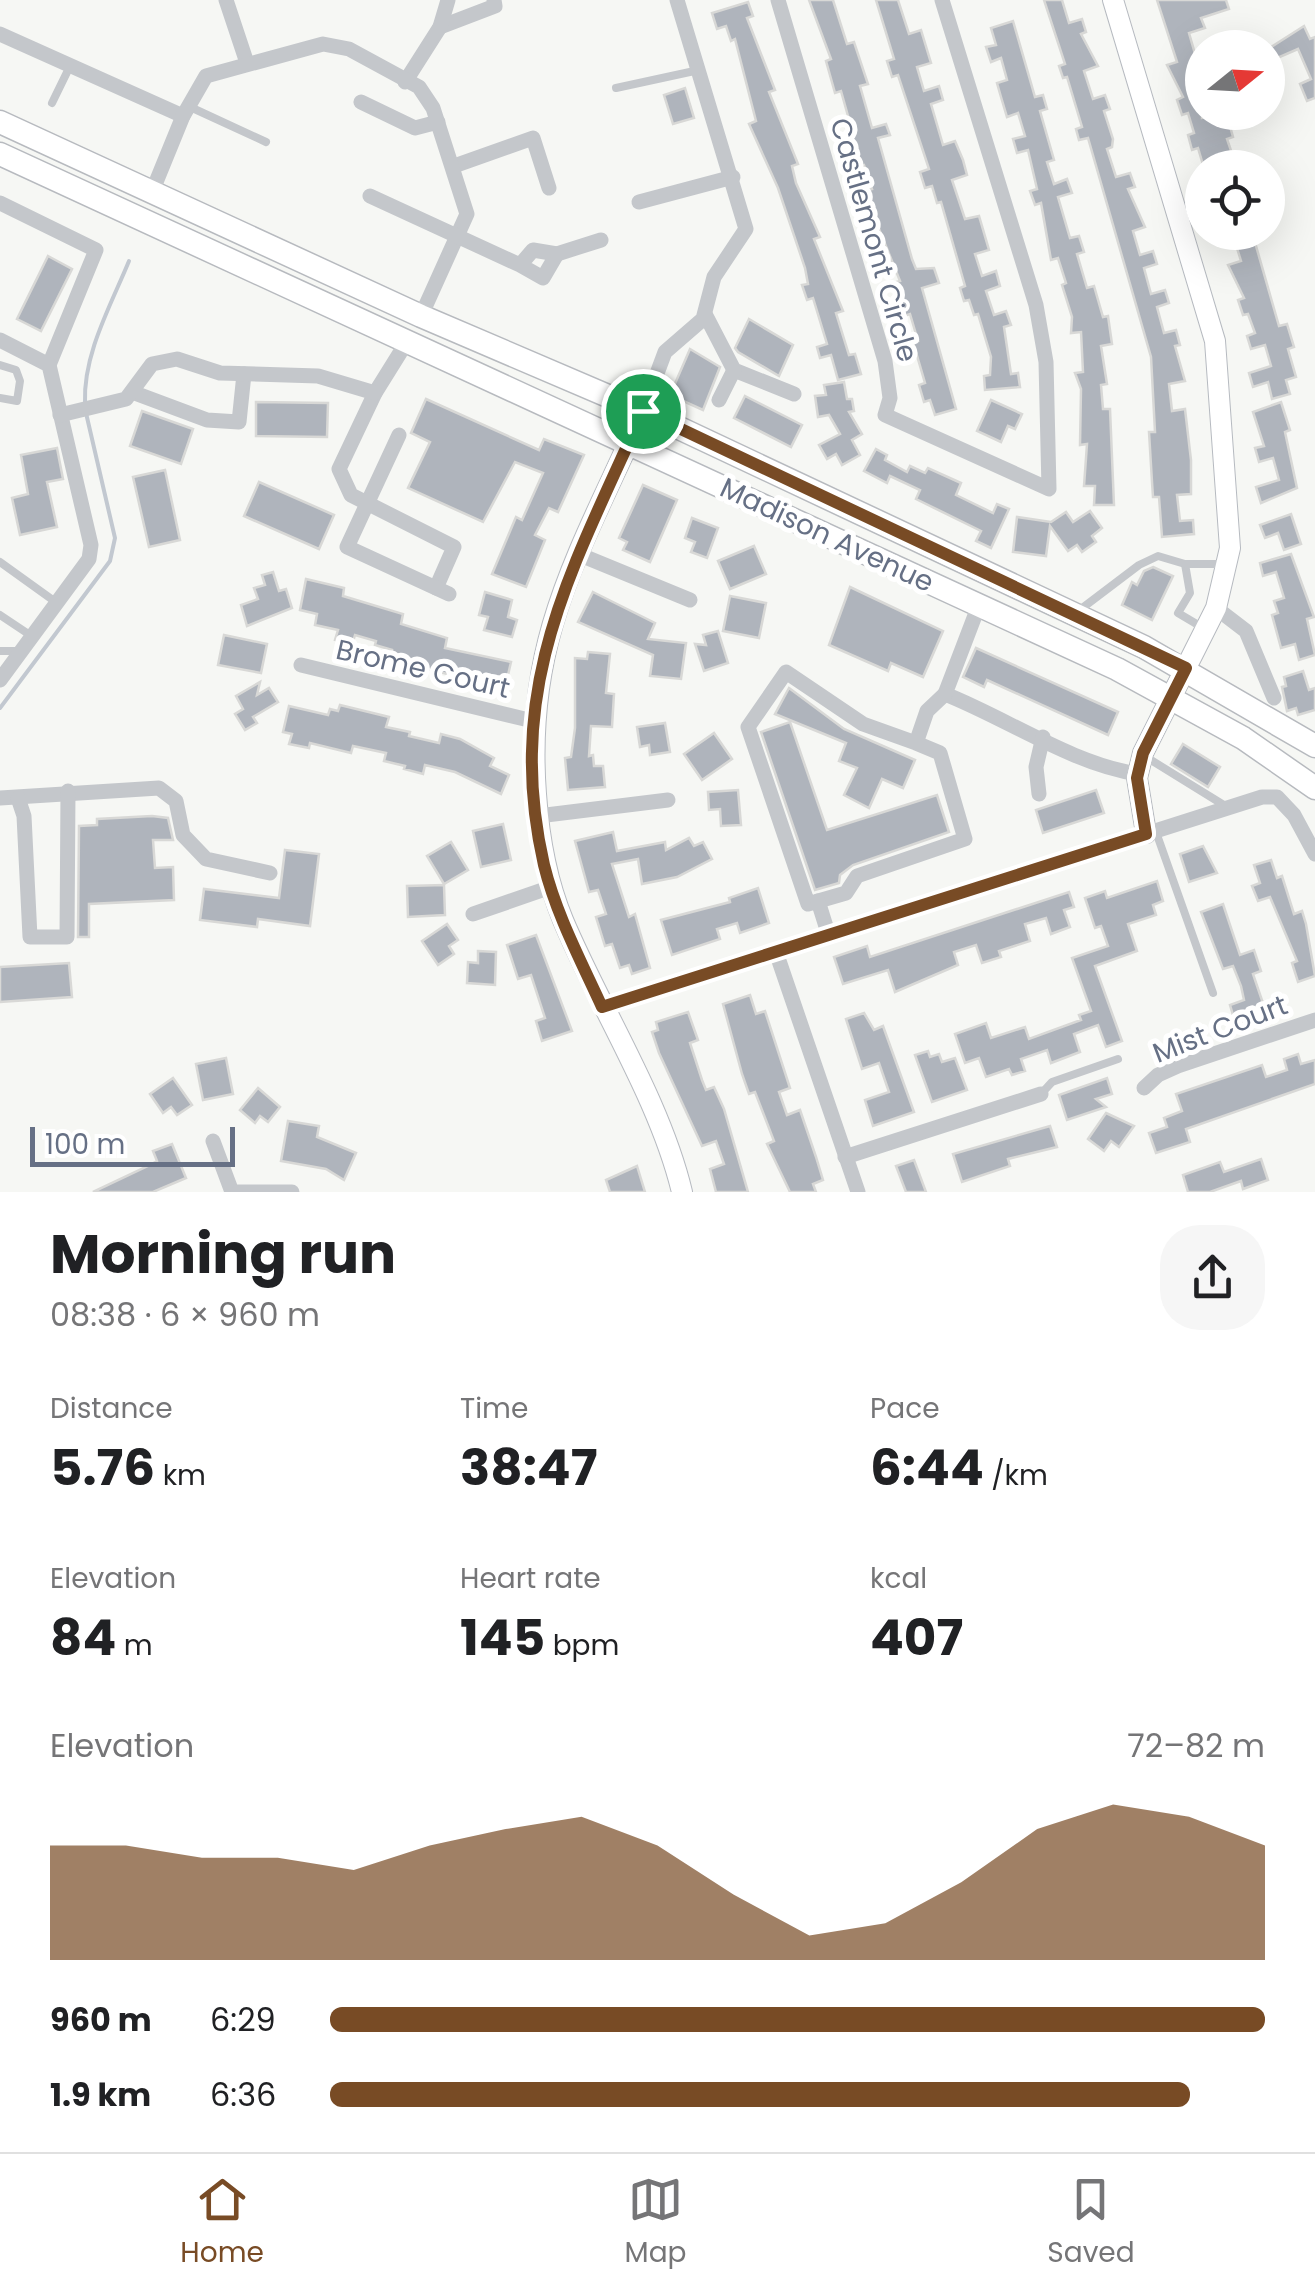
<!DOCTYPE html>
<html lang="en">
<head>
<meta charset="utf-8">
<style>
	:root { --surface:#fff; --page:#f6f6f6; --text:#202124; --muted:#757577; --line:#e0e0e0; --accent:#784b25 }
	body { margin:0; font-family:Poppins,sans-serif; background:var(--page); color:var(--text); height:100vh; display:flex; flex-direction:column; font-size:38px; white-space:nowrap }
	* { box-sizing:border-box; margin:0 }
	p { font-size:32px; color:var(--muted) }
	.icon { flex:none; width:55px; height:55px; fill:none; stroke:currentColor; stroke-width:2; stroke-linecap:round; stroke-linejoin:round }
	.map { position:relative; height:1192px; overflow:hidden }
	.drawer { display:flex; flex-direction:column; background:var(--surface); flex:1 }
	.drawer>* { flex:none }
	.needle { width:65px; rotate:72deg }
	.fabs { position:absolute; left:1185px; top:30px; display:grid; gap:20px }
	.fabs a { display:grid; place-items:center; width:100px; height:100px; border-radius:50%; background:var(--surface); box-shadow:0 10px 40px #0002; font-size:50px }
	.scale { position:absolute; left:30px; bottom:25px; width:205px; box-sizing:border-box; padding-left:10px; border:5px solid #667085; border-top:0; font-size:28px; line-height:35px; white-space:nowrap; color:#667085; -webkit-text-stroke:8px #fff; paint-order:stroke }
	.pin { position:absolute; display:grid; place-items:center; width:85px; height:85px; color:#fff; margin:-42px; border:5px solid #fff; border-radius:50%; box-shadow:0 2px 10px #0007 }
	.round { display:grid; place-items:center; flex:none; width:105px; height:105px; border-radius:40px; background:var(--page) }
	.headline { display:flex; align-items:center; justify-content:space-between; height:170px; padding:0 50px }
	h1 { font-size:55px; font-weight:700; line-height:75px }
	.figures { display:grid; grid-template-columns:repeat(3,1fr); gap:15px; height:170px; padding:10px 50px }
	.figures div { display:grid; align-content:center }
	.figures b { font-size:50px; font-weight:700 }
	.figures small { font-size:28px; font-weight:400 }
	.figures p { font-size:28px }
	.chart { height:280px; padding:20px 50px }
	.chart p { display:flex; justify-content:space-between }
	.chart svg { width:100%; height:180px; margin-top:10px; fill:var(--accent); opacity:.7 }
	ul { padding:0 50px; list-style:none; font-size:32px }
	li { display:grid; grid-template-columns:160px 120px 1fr; align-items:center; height:75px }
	li i { height:25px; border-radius:12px; background:var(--accent) }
	.tab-bar { display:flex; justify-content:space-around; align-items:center; height:140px; border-top:2px solid var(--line); background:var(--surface); font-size:28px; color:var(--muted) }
	.tab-bar a { display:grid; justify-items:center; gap:5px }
	.tab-bar .current { color:var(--accent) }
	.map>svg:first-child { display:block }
</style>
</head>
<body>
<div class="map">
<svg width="1315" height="1192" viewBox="0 0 1315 1192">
	<rect width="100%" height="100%" fill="#f6f7f4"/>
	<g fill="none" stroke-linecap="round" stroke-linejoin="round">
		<!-- stream -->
		<g stroke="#c2c8d0" stroke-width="4">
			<path d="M85,403c-2,-49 26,-98 44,-142"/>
			<path d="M0,708l110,-147 5,-23 -29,-125"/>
		</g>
	</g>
	<!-- building -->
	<g fill="#afb4bc" stroke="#d8d8d6" stroke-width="2.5">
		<path d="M809,0h24l14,44 7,-2 14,42 -8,2 12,42 14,-4 4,11 -12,3 34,121 4,10 18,-1 5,15 -17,5 34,121 -21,6 -5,-15 -6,2 -5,-17 6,-2 -12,-41 5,-1 -8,-27 -6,2 -11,-33 7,-2 -29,-72 -3,-19 4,-1 -8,-24 -6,2 -5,-14 -10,-36 5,-1 -7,-25 -6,2 -9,-32 5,-2z"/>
		<path d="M876,0h22l11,34 12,-4 10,33 -14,4 7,24 15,-5 4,14 -12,4 12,41 12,-4 8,19 4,15 -15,5 13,39 14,-3 10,34 -14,4 7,22 14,-5 4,15 -14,5 8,24 12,-4 5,14 -7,2 7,47 7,-1 2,14 -35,3 -1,-14 6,-1 1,-18 -13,-43 -4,1 -5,-15 -5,1 -4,-13 5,-2 -24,-84 -4,1 -5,-17 -7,2 -5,-16 9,-3 -31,-94 -6,2 -5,-16 7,-2z"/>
		<path d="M1044,0h18l7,23 13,-4 4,13 -5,2 17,32 -14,5 9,28 12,-4 5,14 -6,2 9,28 -1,8 -5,2 9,28 14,-4 5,14 -7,2 17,38 -12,4 7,24 13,-4 4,13 -13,4 7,26 14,-4 4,13 -12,4 7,26 12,-3 4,15 -5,1 10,35 -16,3 3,27 13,-2 6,51v34l-14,1 3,26 13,-1 1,14 -32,3 -3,-40h-6l-1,-15 -3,-50h6l-4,-75 -63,-219 -9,2 -3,-11 6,-2 -15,-50 -4,1 -4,-12 6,-2z"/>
		<path d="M1157,0h69l3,9 -28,9 4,10 -16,5 13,45v40l24,-6 7,25 -6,2 10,29h-33l-6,-20 -6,2 -4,-15 6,-2 -6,-20 -6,2 -5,-15 6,-3 -16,-32 10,-3z"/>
		<path d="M748,2l5,14 -6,2 28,72 -6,2 29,72 -6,2 4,17 24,54 -6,2 29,72 -7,2 13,42 6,-1 6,20 -23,6 -7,-25 -11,3 -3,-11 10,-3 -14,-46 -6,2 -5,-15 6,-1 -3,-16 -27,-80 -29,-64 7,-3 -21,-82 -4,2 -5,-15 -9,3 -5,-16z"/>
		<path d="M1013,21l22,76 8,-2 4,14 -7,2 14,49 -7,2 7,22 13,-5 5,14 -14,4 12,41 9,-2 5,16 -7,2 10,34 7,-2 9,31 5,-1 4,28 -11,2 6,38 -6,1 2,24h7l4,96h-20l1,-19h-11l3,-42 -7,1 1,-56 -6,-16 8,-1 -2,-40 -10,1 1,-16 -10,-32 4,-2 -8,-25 -7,2 -10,-57 -6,2 -5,-14 7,-2 -9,-39 -11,3 -4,-14 12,-3 -7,-23 -11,4 -6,-20 -4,-14 10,-3 -6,-22 -10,4 -5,-15 10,-2 -5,-17z"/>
		<path d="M1304,26l6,13 5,-2v61l-8,3 -7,-17 11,-5 -13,-30 -30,13v-13z"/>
		<path d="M685,88l9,30 -21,6 -9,-29z"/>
		<path d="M1232,232h20l27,94 8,-2 7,23 -6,2 8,28 -10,3 4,14 -18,5 -4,-17 -15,5 -4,-14 22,-7 -6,-21 -14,4 -4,-13 8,-3 -7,-19 -5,1 -5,-15 6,-2 -16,-33 13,-4z"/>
		<path d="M48,256l24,13 -31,62 -24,-12z"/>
		<path d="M749,319l44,26 -14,31 -41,-24 -3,-4z"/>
		<path d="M690,349l30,18 -17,43 -33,-15z"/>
		<path d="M844,382l3,17h5l2,12 -5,1 13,22 -10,6 8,15 -18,10 -6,-11 -9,5 -8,-14 21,-11 -11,-19 -11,2 -3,-21 11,-1 -2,-10z"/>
		<path d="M745,396l57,29 -11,22 -57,-29z"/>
		<path d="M426,399l113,51 5,-11 40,16 -26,57 -9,-4 -14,27 10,5 -19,47 -34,-13 24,-57 6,3 21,-47 -28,-11 -32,60 -75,-34 22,-46 -19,-9z"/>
		<path d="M991,400l31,14 -7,15 -7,-3 -7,16 -24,-11z"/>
		<path d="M256,402l72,1 -1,34 -71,-1z"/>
		<path d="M1281,402l9,28 -5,2 12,56 -36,15 -5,-16 23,-7 -6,-22 -14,4 -4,-14 9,-2 -11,-34z"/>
		<path d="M142,411l51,18 -12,35 -51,-18z"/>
		<path d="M57,448l6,31 -16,3 10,45 -37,8 -8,-37 16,-4 -7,-39z"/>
		<path d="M876,449l11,6 -2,5 22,12 3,-6 15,7 3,-5 33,15 -5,12 37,18 4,-9 12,5 -18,39 -15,-7 5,-10 -65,-32 4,-9 -30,-14 -3,7 -23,-12z"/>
		<path d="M165,470l15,70 -31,7 -16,-70z"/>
		<path d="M259,482l75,33 -15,34 -75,-33z"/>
		<path d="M643,485l34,15 -27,62 -27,-12 4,-8 -8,-4z"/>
		<path d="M1090,511l12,17 -10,8 4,6 -14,10 -5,-7 -9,6 -18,-25 -4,30 -33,-4 4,-35 34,5 15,-10 7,10z"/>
		<path d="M1291,514l10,30 -17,6 -6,-17 -13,5 -5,-13z"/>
		<path d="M692,518l26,10 -11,30 -16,-6 4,-10 -10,-4z"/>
		<path d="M754,546l12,28 -36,15 -12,-28z"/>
		<path d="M1291,554l23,63 -7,2 8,36 -16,5 -4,-16 -14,4 -9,-33 6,-2 -4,-12 10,-3 -8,-26 -13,4 -3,-13z"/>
		<path d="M1153,567l20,9 -21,44 -30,-15 10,-23 5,3 7,-14z"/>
		<path d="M273,572l6,19 7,-2 6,19 -45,18 -6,-21 17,-6 -4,-11 11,-3 -3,-10z"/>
		<path d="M306,579l38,9 -1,8 60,18 -2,10 46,14 -2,10 66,14 -6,26 -115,-28 2,-10 -17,-5 1,-4 -21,-6 -3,10 -17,-5 3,-10 -23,-5 2,-11 -17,-4z"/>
		<path d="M850,587l93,44 -20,46 -32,-14 -3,8 -59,-26z"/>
		<path d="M485,592l27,8 -4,17 9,3 -5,17 -28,-7 4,-13 -9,-2z"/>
		<path d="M593,592l62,31 -7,16 38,4 -5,36 -31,-3 3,-21 -75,-33z"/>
		<path d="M730,596l36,7 -7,35 -36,-7z"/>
		<path d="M718,631l10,32 -24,8 -9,-27 11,1 -3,-10z"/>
		<path d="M224,635l43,9 -6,29 -43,-8z"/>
		<path d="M976,648l142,64 -10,23 -121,-55 -3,7 -21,-10z"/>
		<path d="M588,652l22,2 -4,39 8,1 -2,33 -21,-1 -2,30 4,-1 1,11h9l2,21 -37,3 -3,-32 6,-1 4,-29v-70l12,1z"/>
		<path d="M1303,671l6,19 6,-2v22l-17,5 -2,-7 -9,3 -5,-24 4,-1 -2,-9z"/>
		<path d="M260,682l-3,13 12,-7 9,14 -25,15 4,6 -12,7 -10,-16 8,-5 -7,-13z"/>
		<path d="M789,688l55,41 71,31 -12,28 -21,-9 -13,29 -25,-13 13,-27 -18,-7 7,-18 -71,-29z"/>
		<path d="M340,705l49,12 -3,10 24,5 -1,4 30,7 2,-9 19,5 34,19 -4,8 19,9 -8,19 -46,-22 -30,-7 -2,9 -19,-5 1,-3 -21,-5 2,-8 -33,-7 -2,7 -41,-10 -1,5 -20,-4 3,-10 -9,-2 6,-26 39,9 2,-6 8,2z"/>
		<path d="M790,722l37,108 110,-35 12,37 -96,33 -13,10 -1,8 -24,7 -54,-158z"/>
		<path d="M665,723l5,29 -20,3 -1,-10 -9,2 -3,-20z"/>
		<path d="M714,733l18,26 -30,21 -18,-26z"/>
		<path d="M1183,744l37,23 -12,20 -37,-23z"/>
		<path d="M738,790l3,35 -20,1 -1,-17 -11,1 -1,-18z"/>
		<path d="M1096,790l8,23 -61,20 -7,-23z"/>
		<path d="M152,816l16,2 5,22h-20l2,28 18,-1 1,33 -85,4v33h-11l1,-111 18,-1v-6z"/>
		<path d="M503,824l8,36 -30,7 -8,-36z"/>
		<path d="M613,832l4,19 48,-9 1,8 23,-12 5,8 9,-4 9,17 -35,18 -35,7 -4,-25 -26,5 17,53 6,-3 15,54 -18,6 -3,-9 -9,3 -8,-24 -7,2 -9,-29 10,-3 -8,-24 -9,2 -14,-51z"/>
		<path d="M451,842l17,28 -24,14 -17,-28z"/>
		<path d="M1203,846l14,27 -28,9 -9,-28z"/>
		<path d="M285,850l34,4 -9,72 -52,-7 -1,8 -57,-7 4,-31 75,9z"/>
		<path d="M1271,860l6,18 5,-2 12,38 8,-3 4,13 9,52 -17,6 -6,-19 5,-2 -27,-64 -12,4 -6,-15 8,-3 -6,-18z"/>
		<path d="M1157,881l6,20 -10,4 3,10 -28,9 9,27 -42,15 27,75 -16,6 -8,-22 -24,9 6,18 -29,11 -4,-13 -26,9 4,12 -13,4 -3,-6 -23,8 -7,-19 -14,5 -10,-29 31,-11 5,15 34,-11 4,12 52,-19 -2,-5 12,-4 -19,-53 36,-12 -7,-20 -6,2 -10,-30 20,-7 2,7z"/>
		<path d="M444,885l1,30 -37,2 -1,-31z"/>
		<path d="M758,888l11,35 -29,10 -3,-10 -20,6 3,10 -48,16 -11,-35 69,-18 -1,-4z"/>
		<path d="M1069,892l5,15 -10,3 6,17 -19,7 -5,-16 -21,6 5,17 -31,10 2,6 -19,6 -6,-18 -22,7 4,13 -63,27 -7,-22 -45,14 -9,-27 33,-11 3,11z"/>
		<path d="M1223,904l17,51 14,-5 7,21 -8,3 14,41 -31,10 -6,-20 14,-5 -3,-14 -8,-20 -10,3 -22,-57z"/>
		<path d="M447,924l11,16 -9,6 5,8 -16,11 -16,-24z"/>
		<path d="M536,935l36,96 -30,10 -6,-20 9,-3 -14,-43 -13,4 -11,-34z"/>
		<path d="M478,951l18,1 -1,33 -28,-2 1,-21 10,1z"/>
		<path d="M69,963l3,34 -72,5v-35z"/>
		<path d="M750,995l6,19 9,-3 25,77 -11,4 8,23 13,-5 16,47 7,23 -10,4 3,8h-26l-23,-48 7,-3 -19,-49 -6,2 -7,-20 -19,-70z"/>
		<path d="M688,1012l10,28 -8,3 12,37 4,10 8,-3 10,22 24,83h-32l-6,-23 14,-5 -8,-23 -14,5 -43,-93 -7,-21 6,-2 -2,-8z"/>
		<path d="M864,1013l10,17 9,-4 31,86 -41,14 -8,-26 24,-8 -10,-29 -17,6 -16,-50z"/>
		<path d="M928,1051l2,6 9,-3 3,8 13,-4 12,32 -35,12 -17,-47z"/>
		<path d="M1298,1054l3,10 14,-4v24l-129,45 4,13 -34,11 -7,-20 18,-6 -3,-9 18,-7 -6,-17 86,-29 4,12 21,-7 -3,-11z"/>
		<path d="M226,1058l7,36 -30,6 -7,-36z"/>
		<path d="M173,1078l19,27 -15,10 -6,-8 -8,6 -13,-19z"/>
		<path d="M1107,1078l5,16 -16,5 10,8 -39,13 -8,-25z"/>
		<path d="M258,1088l22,19 -12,15 -8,-6 -5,7 -15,-13z"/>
		<path d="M1106,1113l28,13 -15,21 -8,-6 -7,10 -16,-12z"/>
		<path d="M288,1121l31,5 -2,11 39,16 -12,27 -18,-11 -45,-8z"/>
		<path d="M1050,1126l7,21 -49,12 2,7 -48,16 -9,-28z"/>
		<path d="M172,1144l14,34 -33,14h-60l55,-26 9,-5 -4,-10z"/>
		<path d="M1261,1159l7,21 -25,9 -2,-8 -31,11h-22l-5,-17 37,-13 4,10z"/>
		<path d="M914,1160l12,32h-20l-10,-26z"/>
		<path d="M637,1166l8,26h-35l-4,-12z"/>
	</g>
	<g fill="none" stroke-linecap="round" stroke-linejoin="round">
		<defs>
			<g id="secondary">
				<path d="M1113,0l102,341 15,207 -14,60 -73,145 -6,25 9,55"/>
				<path d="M643,411c-61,138 -119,225 -107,383 3,44 10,85 27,126 37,88 97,180 119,272"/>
			</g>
			<g id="primary">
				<path d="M0,122l421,194 222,95 501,236 171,99"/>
				<path d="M0,154l1117,515 126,69 72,50"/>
			</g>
		</defs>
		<!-- secondary casing -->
		<use href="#secondary" stroke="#b6bac0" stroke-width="22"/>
		<!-- primary casing -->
		<use href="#primary" stroke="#b7babf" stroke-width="25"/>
		<!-- lane -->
		<g stroke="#c4c7cb" stroke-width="8">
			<path d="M616,88l83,-18"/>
			<path d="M52,103l19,-39"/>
			<path d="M188,106l78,36"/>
			<path d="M0,365l16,5 4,11 -3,20 -17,-3"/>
			<path d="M0,562l57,41"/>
			<path d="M1185,564l5,29 -12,20 27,16"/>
			<path d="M1077,612l62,-47 19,-9 27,8h38"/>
			<path d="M0,615l33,22"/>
			<path d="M0,651h18"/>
			<path d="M1146,757l81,50"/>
			<path d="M1156,832l57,161"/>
			<path d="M1041,1094l11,-12 66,-23"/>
		</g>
		<!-- street -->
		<g stroke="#c4c7cb" stroke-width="15">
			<path d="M226,0l21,63"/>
			<path d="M778,0l107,361 5,37 -5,17 164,74 -3,-127 -10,-57 -94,-305"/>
			<path d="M440,27l55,-21 -1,-6"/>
			<path d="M0,34l183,82"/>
			<path d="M405,82l35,-55 8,-27"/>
			<path d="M361,102l54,26 23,-6"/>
			<path d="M454,166l79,-28 16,50"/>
			<path d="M152,192l31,-76 23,-40 117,-32 26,5 70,38 14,21 34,106 -46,102"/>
			<path d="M370,196l150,69 13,-15 24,4 -14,24 -23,-13"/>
			<path d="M639,202l94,-25"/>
			<path d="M0,203l96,47 -47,115"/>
			<path d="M557,254l44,-14"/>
			<path d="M705,314l29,56 60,24"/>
			<path d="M0,340l49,25 42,180 -2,14 -89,121"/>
			<path d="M408,340l-33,53 -36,76 12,26 103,52 -18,41"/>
			<path d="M132,392l75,28 32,2 5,-48"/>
			<path d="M719,400l15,-30"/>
			<path d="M643,411l22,-59 38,-33 11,-42 32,-48 -69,-229"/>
			<path d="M60,415l66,-16 26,-35 25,-5 43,14 98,3 57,17"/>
			<path d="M399,435l-52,112 102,47"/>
			<path d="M578,554l112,46"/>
			<path d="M979,605l-34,89c63,25 127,70 193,80"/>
			<path d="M1216,608l30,23 28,67"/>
			<path d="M301,665l232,56"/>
			<path d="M916,743l24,10 25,86 -108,37 -11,17 -38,11 -60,-177 38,-55 77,52 53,19 11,-32 18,-17"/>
			<path d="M1039,794l-3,-27 7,-30"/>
			<path d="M0,798l159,-10 17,13 7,34 23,24 64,14"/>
			<path d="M18,798l6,18 6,121h37l1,-146"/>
			<path d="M538,816l130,-16"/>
			<path d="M818,901l11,35"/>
			<path d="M473,914l78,-27"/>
			<path d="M776,952l82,240"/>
			<path d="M602,1007l660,-210h15l17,18 21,39"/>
			<path d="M1144,1088l14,-13 20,-9 137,-46"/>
			<path d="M213,1141l19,51"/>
			<path d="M845,1157l196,-63"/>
			<path d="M238,1192h54"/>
		</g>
		<!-- secondary -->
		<use href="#secondary" stroke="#fff" stroke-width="20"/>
		<!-- primary -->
		<use href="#primary" stroke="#fff" stroke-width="22"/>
	</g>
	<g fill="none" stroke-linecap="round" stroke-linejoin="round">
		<defs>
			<path id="route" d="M643,411l543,257 -43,85 -6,25 9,56 -544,173c-21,-46 -46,-93 -58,-142 -41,-180 29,-297 99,-454z"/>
		</defs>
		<!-- route casing -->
		<use href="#route" stroke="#fff" stroke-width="20"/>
		<!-- route -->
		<use href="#route" stroke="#784b25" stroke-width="12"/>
	</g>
	<g text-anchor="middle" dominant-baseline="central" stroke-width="10" stroke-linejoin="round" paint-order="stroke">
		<!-- street labels -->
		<g font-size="28" fill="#667085" stroke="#fff">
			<text transform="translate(874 240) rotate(74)">Castlemont Circle</text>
			<text transform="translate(827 535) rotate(25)">Madison Avenue</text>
			<text transform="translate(423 669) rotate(13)">Brome Court</text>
			<text transform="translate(1220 1029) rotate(-21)">Mist Court</text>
		</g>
	</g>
</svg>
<div class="fabs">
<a><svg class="needle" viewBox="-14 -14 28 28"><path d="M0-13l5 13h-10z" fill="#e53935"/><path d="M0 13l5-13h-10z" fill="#757577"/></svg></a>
<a><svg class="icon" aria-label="locate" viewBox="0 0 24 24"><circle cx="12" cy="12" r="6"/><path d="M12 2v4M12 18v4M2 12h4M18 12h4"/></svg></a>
</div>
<div class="scale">100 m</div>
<div class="pin" style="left:643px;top:411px;background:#1e9e55"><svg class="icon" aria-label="arrive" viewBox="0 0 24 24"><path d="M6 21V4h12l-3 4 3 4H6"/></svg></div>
</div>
<section class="drawer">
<div class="headline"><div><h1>Morning run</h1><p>08:38 · 6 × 960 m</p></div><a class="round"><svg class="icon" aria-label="share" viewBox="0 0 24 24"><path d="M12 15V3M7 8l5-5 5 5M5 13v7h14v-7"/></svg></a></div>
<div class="figures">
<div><p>Distance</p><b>5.76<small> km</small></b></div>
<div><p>Time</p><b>38:47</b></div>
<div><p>Pace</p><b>6:44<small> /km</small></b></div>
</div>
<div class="figures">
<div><p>Elevation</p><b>84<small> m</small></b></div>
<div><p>Heart rate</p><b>145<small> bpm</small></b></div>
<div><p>kcal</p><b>407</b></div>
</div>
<div class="chart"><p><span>Elevation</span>72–82 m</p>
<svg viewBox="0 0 160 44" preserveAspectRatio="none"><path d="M0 44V16L10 16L20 19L30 19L40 22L50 16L60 12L70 9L80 16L90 28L100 38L110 35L120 25L130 12L140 6L150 9L160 16V44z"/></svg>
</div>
<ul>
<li><b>960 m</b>6:29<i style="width:100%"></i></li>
<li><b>1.9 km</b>6:36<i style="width:92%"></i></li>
</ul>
</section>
<nav class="tab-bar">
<a class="current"><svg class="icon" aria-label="home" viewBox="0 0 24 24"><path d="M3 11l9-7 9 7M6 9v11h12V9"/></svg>Home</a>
<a><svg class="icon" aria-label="map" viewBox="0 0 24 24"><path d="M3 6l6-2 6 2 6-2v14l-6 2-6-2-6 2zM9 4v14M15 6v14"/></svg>Map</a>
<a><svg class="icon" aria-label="saved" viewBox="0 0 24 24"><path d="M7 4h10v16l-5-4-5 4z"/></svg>Saved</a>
</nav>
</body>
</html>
